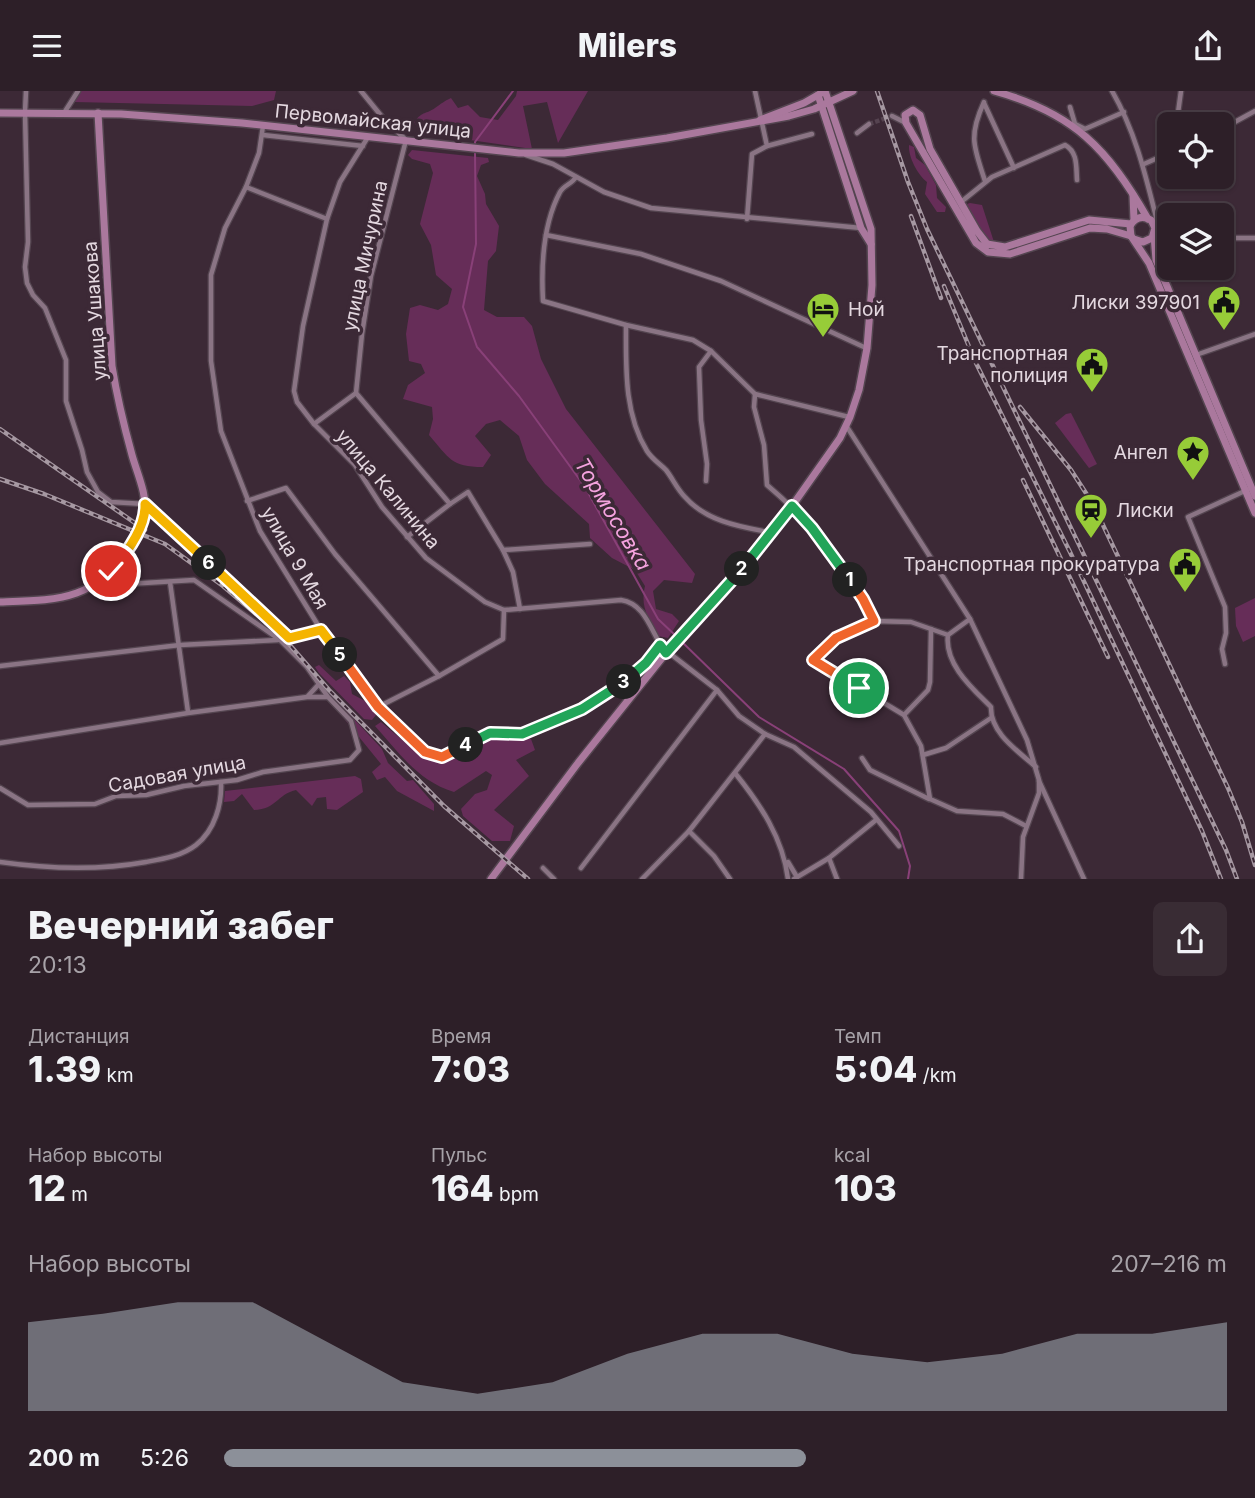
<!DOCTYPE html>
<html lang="ru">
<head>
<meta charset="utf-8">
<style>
	:root { --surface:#2d1f28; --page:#392c34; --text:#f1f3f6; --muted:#a7a2a8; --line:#483d45; --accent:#8c9099 }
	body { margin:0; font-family:Inter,sans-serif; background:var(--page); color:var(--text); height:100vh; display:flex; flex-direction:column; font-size:26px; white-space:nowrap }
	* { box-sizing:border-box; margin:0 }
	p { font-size:23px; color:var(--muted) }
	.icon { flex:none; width:38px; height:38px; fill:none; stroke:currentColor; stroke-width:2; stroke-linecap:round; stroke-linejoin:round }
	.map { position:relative; height:788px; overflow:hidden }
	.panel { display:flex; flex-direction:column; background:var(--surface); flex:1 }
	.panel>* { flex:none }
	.controls { position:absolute; left:1157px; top:21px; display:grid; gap:14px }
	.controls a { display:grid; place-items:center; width:77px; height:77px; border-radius:10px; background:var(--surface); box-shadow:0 2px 5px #0004,0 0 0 2px var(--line); font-size:35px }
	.pin { position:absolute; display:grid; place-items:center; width:60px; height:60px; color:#fff; margin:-30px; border:4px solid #fff; border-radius:50%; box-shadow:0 2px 7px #0007 }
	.km { position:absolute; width:35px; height:35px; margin:-18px; border-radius:50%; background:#222; color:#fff; font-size:19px; line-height:35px; text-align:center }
	.round { display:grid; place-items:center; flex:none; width:74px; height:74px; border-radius:10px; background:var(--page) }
	.headline { display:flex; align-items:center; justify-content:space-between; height:119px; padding:0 28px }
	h1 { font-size:38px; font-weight:800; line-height:52px }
	.stats { display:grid; grid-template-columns:repeat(3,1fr); gap:10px; height:119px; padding:7px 28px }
	.stats div { display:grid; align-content:center }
	.stats b { font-size:35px; font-weight:800 }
	.stats small { font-size:19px; font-weight:400 }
	.stats p { font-size:19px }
	.chart { height:196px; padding:14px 28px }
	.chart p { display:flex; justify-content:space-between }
	.chart svg { width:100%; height:126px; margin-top:7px; fill:var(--accent); opacity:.7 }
	ul { padding:0 28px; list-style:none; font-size:23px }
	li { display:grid; grid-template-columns:112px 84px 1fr; align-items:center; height:52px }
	li i { height:18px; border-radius:9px; background:var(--accent) }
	header { display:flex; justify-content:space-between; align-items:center; height:91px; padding:0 28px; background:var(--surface); font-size:32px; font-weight:800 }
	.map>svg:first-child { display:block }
</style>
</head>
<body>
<header><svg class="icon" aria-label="menu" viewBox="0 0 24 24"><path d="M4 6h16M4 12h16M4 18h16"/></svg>Milers<svg class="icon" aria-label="share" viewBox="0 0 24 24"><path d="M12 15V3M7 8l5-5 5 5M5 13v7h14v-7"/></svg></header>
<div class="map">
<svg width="1255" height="788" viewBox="0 0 1255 788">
	<rect width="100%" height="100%" fill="#3c2936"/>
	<!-- green -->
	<g fill="#662d58">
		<path d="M81,0h195l-2,9 -22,6 -178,-4z"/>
		<path d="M517,0h71l-30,52 -11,-41 -24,4 9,43 -111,-16 -7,-11c10,-12 11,-7 21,-14 6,-4 9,-7 16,-10l7,10 10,-3 12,12 18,3 18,-24z"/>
		<path d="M909,54l5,2 2,11 9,7 11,20 1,13 9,9 -1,5h-8l-12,-18 2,-12c-9,-7 -19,-25 -18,-37z"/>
		<path d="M412,59l76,8 1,4 -8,3 -4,11 8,18 1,10 13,22 -3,25 -8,10 -4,49 13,7h27l8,9 9,33 25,50 129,165 -3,9 -28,-3 -11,11 3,18 16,5 7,7 -11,17 -10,-2c-10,-19 -18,-29 -13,-50l-10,-16 -23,-12 -22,-20 -1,-14 -44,-40 -18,-24 -8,-24 -19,-16 -14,4 -11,12 16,19 -8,12c-32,0 -34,-9 -54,-32l4,-16 -1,-12 -29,-8 5,-14 17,-12 -4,-9 -12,-3 -3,-27 4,-26 10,-3 18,5 10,-6 4,-15 -16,-14 -5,-30 -11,-21 13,-51 -3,-9 -18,-5 -4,-4z"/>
		<path d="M970,112l12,2 12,37c-14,-4 -20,-24 -27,-38z"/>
		<path d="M1071,322l26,51 -8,4 -34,-45 11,-9z"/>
		<path d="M1255,507v38l-12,6 -7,-16 -1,-18z"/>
		<path d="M319,574l17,16 8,-5 6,6 2,12 13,7 11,14 -4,5 -8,-1 -45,-46 -4,-6z"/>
		<path d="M324,596l58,62 6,14 19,18 6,-1 21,24v7l-37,-20 -12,-14 -8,3 -5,-8 9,-8 -61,-75z"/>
		<path d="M381,631l40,34 16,6 56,-24 38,1 4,11 -19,10 13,16 -35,34 20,16 -4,15h-18l-29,-25 -2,-7 14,-15 12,-4 5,-15 -6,-4 -32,21c-36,-11 -55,-39 -79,-66z"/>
		<path d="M355,685l6,3 2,13 -26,18 -10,-1 -1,-12 -9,1 -5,8 -16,-16c-20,5 -19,19 -42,20l-12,-16 -8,7 -10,1 1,-11z"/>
	</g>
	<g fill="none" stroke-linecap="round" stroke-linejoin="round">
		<!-- stream -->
		<g stroke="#894078" stroke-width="2">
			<path d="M475,56v-5l38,-51"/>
			<path d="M475,61l1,92 -13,63 14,40 42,49 66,91 73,132 18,17"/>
			<path d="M680,549l79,77 85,52 55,62 11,35 -2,13"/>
		</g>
		<!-- street-tunnel -->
		<path stroke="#554350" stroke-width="4.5" stroke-dasharray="4.5 2" stroke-linecap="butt" d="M869,33l23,-8"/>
		<defs>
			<g id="street">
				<path d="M26,0l-1,21 3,130 -3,25 2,16 6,12 12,13 21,52v41l16,49 5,22 11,20 13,10 34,2 144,134 32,-8"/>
				<path d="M361,0l22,27 23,22 -35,136 -9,58 -6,59 94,111 18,-12 35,58 87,-6"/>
				<path d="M1112,0c23,40 33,82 44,126l-2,8"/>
				<path d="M984,11c-16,35 -10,45 1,79"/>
				<path d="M984,12l30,65"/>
				<path d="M1070,16l5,17 10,5 39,-17"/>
				<path d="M64,22l14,-22"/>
				<path d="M892,25l14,7"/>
				<path d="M1180,33l-2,-11 3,-22"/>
				<path d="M263,35l-4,27 -13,34 -21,41 -14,47v86l10,70 39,100 61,99 57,77 47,45 17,5 48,-24 32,1 60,-25 38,-23 26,-24 14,-17"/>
				<path d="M1222,38l33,-18"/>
				<path d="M857,42l12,-9"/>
				<path d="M263,44l100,11"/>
				<path d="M368,46l-28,45 -13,37 -24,107 -9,65 3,11 17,22 41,41 27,42 44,51 59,44 19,8 117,-10c26,4 30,34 45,53"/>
				<path d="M767,55l45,-12"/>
				<path d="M526,64l27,9 51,28 47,16 210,20"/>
				<path d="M1144,73l25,-11"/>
				<path d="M576,86c-4,7 -12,8 -16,15 -17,32 -19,74 -17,109l83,24 67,15 18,11 44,43 94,23"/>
				<path d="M246,96l81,32"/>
				<path d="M961,111l31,-25 73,-32c13,7 11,22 12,35"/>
				<path d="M747,128l5,-65 15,-8 -12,-55"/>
				<path d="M546,144l95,19 80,27 145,67"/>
				<path d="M1222,147h33"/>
				<path d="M626,234c0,43 -2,89 21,126 5,8 13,13 19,19 7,9 11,19 19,27 22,25 56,30 88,36"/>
				<path d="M1196,264l59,-21"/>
				<path d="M755,303l-1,13 10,38 3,40c44,37 81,84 107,136"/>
				<path d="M314,333l42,-31"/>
				<path d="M847,336l123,192 57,121 12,40v13l-16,44 -2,42"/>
				<path d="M706,390l1,-17 -6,-44 -2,-53 12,-16"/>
				<path d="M247,410l39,-13 49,66 104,122 -61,31"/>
				<path d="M407,446l43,-33"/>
				<path d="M503,459l10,22 7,37"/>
				<path d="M170,491l18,130"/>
				<path d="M970,528l-22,16c-4,29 25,54 43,72 -1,26 27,44 45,60"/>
				<path d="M948,544l-37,-13 -37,-1 -38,16 -23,23 91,55 17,31 9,53 27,12 46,3 23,12"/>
				<path d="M668,561l49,38 22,26 26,18 29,13 77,65 28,34"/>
				<path d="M1225,573l-3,-15 4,-16 -1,-26 -37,-90 59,-27"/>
				<path d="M0,575l180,-21 98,-5"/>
				<path d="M439,585l64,-37 1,-29"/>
				<path d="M308,605l11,-12"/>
				<path d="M904,624l24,-25 2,-8 1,-53"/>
				<path d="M0,652l188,-30 119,-16h20"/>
				<path d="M923,664l23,-7 45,-30"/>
				<path d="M862,667l8,12 59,29"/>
				<path d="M735,682c25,31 48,65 53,106"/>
				<path d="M1039,690l45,98"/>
				<path d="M0,697l28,17 67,-1 21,-8 30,-1 38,-9 53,-6 26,-8 87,-12 9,-10 -8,-29 -23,-24 -21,-30 -27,-27 -86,-60 -67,4 -16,-13"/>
				<path d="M689,740l25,25 16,23"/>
				<path d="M829,767l8,21"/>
				<path d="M0,771c49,7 96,9 146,0 17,-3 36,-6 50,-17 19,-15 26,-41 25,-63"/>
				<path d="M788,771l9,15"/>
				<path d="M543,777l11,11"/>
				<path d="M581,777l136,-178"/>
				<path d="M642,788l47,-48 76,-97"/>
				<path d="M794,788l35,-21 47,-38"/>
			</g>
			<g id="secondary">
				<path d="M994,0c80,22 114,58 154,128"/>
				<path d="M818,4l43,133 10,16"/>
				<path d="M0,22l121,1 121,9 277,30h45l103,-15 122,-22 25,-7 39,-18"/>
				<path d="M1133,104l1,25"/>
				<path d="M1131,133l-42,-4 -84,27 -18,-3 -10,-13 -47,-82 -10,-34 -7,-5 -8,5 1,8 70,120 12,9 22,2 80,-26 17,1 24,7"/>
				<path d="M1154,144l2,25 99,236"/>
				<path d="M1134,148l9,3 9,-4 3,-10 -4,-8c-9,-5 -16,-3 -21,6l1,10 18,27 106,250"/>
				<path d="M0,511c59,-2 96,-1 129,-56 5,-9 15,-22 16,-33 2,-19 -8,-40 -13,-58 -8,-29 -15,-58 -20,-89l-14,-253"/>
				<path d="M491,788l87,-116 88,-110 107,-120 67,-95 10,-21 9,-27 8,-42 5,-63 -1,-56 -46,-138 -21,12 -44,17"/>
			</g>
		</defs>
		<!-- street casing -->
		<use href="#street" stroke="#544550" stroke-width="7"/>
		<!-- secondary casing -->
		<use href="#secondary" stroke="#544550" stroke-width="10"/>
		<!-- street -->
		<use href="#street" stroke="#8a7484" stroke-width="4.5"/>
		<!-- secondary -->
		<use href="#secondary" stroke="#aa789d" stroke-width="7"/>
		<defs>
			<g id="rail">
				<path d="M877,0l31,91 19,47 299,621 11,29"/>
				<path d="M911,125l30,82"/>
				<path d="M944,195l31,75 95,191 132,279 19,48"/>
				<path d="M1020,316l51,63 22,34 135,284 14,34 13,43"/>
				<path d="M0,338l145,101"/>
				<path d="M0,388l44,15 121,50 58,42 59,50 47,54 115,116 84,73"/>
				<path d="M1023,389l85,177"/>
			</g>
		</defs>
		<!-- rail casing -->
		<use href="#rail" stroke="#a698a2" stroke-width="4.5"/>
		<!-- rail -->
		<use href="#rail" stroke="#3c2936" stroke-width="2" stroke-dasharray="5" stroke-linecap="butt"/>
	</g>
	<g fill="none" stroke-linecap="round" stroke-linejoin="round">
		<defs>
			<path id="split-1" d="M850,489l13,19 11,22 -38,17 -23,22 46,28"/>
			<path id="split-2" d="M742,478l50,-63 20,22 38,52"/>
			<path id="split-3" d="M624,591l22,-19 14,-18 6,8 76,-84"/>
			<path id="split-4" d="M466,654l24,-12 32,1 60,-25 42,-27"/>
			<path id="split-5" d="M340,564l38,52 47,45 17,5 24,-12"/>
			<path id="split-6" d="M209,472l80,75 32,-8 19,25"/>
			<path id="split-7" d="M111,480c15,-17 35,-44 34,-67l64,59"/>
		</defs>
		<!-- split-1 casing -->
		<use href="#split-1" stroke="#fff" stroke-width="14"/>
		<!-- split-2 casing -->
		<use href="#split-2" stroke="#fff" stroke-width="14"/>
		<!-- split-3 casing -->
		<use href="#split-3" stroke="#fff" stroke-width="14"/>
		<!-- split-4 casing -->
		<use href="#split-4" stroke="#fff" stroke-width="14"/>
		<!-- split-5 casing -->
		<use href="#split-5" stroke="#fff" stroke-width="14"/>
		<!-- split-6 casing -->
		<use href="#split-6" stroke="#fff" stroke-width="14"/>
		<!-- split-7 casing -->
		<use href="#split-7" stroke="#fff" stroke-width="14"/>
		<!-- split-1 -->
		<use href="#split-1" stroke="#f0652b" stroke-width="9"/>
		<!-- split-2 -->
		<use href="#split-2" stroke="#22a559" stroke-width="9"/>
		<!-- split-3 -->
		<use href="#split-3" stroke="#22a559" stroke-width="9"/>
		<!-- split-4 -->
		<use href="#split-4" stroke="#22a559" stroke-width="9"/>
		<!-- split-5 -->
		<use href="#split-5" stroke="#f0652b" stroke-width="9"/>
		<!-- split-6 -->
		<use href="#split-6" stroke="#f5b400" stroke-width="9"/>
		<!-- split-7 -->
		<use href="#split-7" stroke="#f5b400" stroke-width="9"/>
	</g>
	<!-- icons -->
	<defs>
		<symbol id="civic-pin" viewBox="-11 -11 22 30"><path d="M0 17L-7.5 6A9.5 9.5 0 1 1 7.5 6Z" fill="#97cc38" stroke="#3c2936"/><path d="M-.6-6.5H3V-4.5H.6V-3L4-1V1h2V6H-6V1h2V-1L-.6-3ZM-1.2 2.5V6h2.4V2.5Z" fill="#111"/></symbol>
		<symbol id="hotel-pin" viewBox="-11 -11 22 30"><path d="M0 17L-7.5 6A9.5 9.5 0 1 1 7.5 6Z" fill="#97cc38" stroke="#3c2936"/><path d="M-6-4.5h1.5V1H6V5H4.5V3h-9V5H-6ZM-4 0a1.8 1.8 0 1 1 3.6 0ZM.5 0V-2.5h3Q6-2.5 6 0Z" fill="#111"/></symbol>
		<symbol id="sight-pin" viewBox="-11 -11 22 30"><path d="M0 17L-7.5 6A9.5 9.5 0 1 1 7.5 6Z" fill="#97cc38" stroke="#3c2936"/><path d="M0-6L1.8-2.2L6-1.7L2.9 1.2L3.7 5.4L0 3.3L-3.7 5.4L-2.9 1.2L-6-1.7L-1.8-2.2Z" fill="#111"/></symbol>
		<symbol id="station-pin" viewBox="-11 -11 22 30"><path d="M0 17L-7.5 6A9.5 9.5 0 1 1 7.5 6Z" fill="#97cc38" stroke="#3c2936"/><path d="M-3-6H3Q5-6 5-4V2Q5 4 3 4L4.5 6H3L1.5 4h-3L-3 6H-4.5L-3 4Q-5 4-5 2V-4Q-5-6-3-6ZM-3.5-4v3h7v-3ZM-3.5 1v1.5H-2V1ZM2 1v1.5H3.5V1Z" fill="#111"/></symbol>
	</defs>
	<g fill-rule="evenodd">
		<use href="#civic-pin" x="1205" y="192" width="38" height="52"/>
		<use href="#hotel-pin" x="804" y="199" width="38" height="52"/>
		<use href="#civic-pin" x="1073" y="254" width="38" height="52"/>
		<use href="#sight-pin" x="1174" y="342" width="38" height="52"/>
		<use href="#station-pin" x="1072" y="400" width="38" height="52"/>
		<use href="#civic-pin" x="1166" y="454" width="38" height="52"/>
	</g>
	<g text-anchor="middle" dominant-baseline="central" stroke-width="7" stroke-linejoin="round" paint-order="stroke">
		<!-- street labels -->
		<g font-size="19" fill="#e4d8e0" stroke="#3c2936">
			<text transform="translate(373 30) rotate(6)">Первомайская улица</text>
			<text transform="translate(365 165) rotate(-78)">улица Мичурина</text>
			<text transform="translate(95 220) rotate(-94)">улица Ушакова</text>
			<text transform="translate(388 398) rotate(50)">улица Калинина</text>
			<text transform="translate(295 467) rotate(60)">улица 9 Мая</text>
			<text transform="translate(177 683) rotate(-10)">Садовая улица</text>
		</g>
		<!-- poi labels -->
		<g font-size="19" fill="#e4d8e0" stroke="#3c2936" text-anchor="end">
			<text x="1200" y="211">Лиски 397901</text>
			<text x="848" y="218" text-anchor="start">Ной</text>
			<text x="1068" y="262">Транспортная<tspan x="1068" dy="22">полиция</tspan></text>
			<text x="1168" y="361">Ангел</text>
			<text x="1116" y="419" text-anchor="start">Лиски</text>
			<text x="1160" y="473">Транспортная прокуратура</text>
		</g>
		<!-- water labels -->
		<g font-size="21" font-style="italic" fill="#f5a3df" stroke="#3c2936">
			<text transform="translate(613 423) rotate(59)">Тормосовка</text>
		</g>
	</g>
</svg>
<div class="controls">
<a><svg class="icon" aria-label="locate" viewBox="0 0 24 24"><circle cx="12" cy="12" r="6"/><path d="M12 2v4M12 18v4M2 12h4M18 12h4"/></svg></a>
<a><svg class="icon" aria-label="layers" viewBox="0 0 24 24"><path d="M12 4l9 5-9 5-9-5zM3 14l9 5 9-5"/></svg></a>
</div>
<div class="pin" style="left:859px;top:597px;background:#1e9e55"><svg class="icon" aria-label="arrive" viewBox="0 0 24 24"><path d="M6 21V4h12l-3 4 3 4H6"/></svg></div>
<div class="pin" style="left:111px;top:480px;background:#d93025"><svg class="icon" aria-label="check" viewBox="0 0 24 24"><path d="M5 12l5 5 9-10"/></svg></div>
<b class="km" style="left:850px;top:489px">1</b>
<b class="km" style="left:742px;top:478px">2</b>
<b class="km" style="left:624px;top:591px">3</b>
<b class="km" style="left:466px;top:654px">4</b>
<b class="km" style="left:340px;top:564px">5</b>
<b class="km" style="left:209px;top:472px">6</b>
</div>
<section class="panel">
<div class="headline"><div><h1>Вечерний забег</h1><p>20:13</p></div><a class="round"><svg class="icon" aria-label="share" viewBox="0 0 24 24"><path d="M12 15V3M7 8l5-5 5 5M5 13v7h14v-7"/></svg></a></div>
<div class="stats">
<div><p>Дистанция</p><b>1.39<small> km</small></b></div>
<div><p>Время</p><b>7:03</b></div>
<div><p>Темп</p><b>5:04<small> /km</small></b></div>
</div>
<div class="stats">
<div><p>Набор высоты</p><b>12<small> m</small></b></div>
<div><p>Пульс</p><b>164<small> bpm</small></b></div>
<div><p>kcal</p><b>103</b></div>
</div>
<div class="chart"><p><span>Набор высоты</span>207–216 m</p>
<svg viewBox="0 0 160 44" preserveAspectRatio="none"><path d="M0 44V13L10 10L20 6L30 6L40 20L50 34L60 38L70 34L80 24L90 17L100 17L110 24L120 27L130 24L140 17L150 17L160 13V44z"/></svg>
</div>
<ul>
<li><b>200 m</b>5:26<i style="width:58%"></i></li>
</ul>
</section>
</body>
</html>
